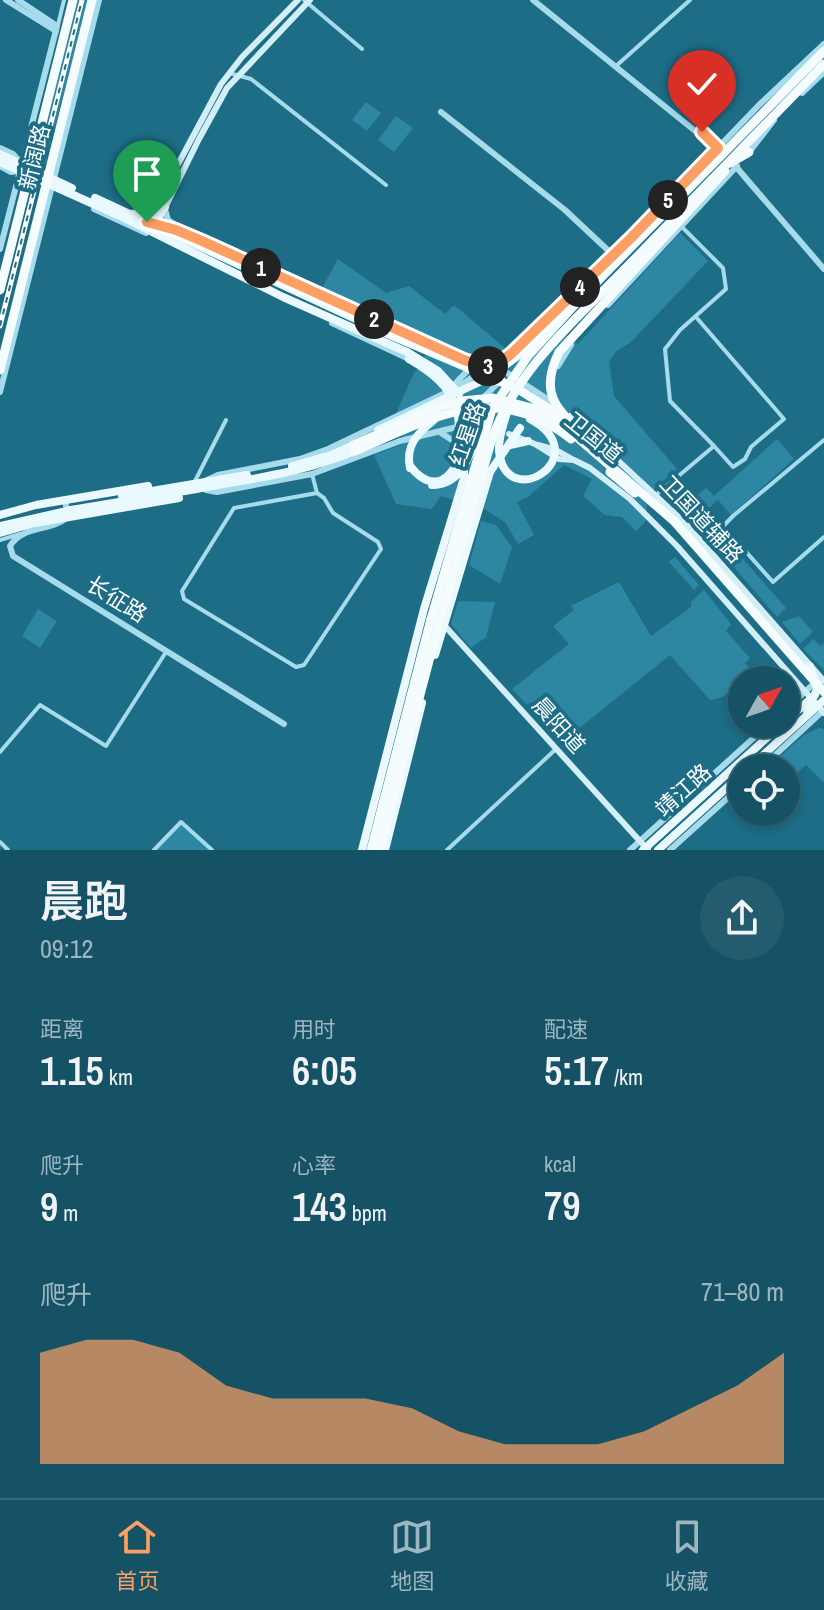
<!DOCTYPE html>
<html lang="zh">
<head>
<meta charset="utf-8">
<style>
	:root { --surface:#165265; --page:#235c6e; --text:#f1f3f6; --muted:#9eb6bf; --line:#356979; --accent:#fb9f64 }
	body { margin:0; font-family:"Archivo Narrow","Noto Sans SC",sans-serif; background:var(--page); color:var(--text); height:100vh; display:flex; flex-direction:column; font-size:30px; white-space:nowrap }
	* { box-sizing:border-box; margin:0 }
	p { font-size:26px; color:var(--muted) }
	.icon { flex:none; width:44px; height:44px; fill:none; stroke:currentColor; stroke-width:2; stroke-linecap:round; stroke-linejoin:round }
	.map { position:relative; height:850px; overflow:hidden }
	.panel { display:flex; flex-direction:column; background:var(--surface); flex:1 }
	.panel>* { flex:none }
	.needle { width:52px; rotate:50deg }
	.buttons { position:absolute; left:728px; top:666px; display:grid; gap:16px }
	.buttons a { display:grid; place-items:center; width:72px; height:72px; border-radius:50%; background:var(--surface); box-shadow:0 4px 12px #0003,0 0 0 2px var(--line); font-size:40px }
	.pin { position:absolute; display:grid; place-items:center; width:68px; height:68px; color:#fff; margin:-82px -34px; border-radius:50% 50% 50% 0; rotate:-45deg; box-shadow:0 0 8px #0007 }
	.pin .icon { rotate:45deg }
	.km { position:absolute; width:40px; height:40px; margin:-20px; border-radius:50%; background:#222; color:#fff; font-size:22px; line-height:40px; text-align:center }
	.round { display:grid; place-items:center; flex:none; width:84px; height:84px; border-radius:42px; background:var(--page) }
	.headline { display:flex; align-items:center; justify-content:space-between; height:136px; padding:0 40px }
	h1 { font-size:44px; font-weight:600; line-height:60px }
	.figures { display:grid; grid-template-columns:repeat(3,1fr); gap:12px; height:136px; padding:8px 40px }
	.figures div { display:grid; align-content:center }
	.figures b { font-size:40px; font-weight:600 }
	.figures small { font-size:22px; font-weight:400 }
	.figures p { font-size:22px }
	.chart { height:224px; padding:16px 40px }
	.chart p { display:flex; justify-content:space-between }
	.chart svg { width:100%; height:144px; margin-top:8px; fill:var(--accent); opacity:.7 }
	.tabs { display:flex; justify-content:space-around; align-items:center; height:112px; border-top:2px solid var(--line); background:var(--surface); font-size:22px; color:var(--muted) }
	.tabs a { display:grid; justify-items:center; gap:4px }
	.tabs .on { color:var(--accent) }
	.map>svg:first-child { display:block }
</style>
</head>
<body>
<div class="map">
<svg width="824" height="850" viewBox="0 0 824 850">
	<rect width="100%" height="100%" fill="#1d6d87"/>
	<!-- green -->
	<g fill="#2d87a3">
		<path d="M77,0h11l-43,165 -8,-4z"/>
		<path d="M366,102l15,11 -14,18 -15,-11z"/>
		<path d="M396,116l17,12 -19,24 -16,-12z"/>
		<path d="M680,233l28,28 -78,82 -14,8 -7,11 5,34 63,73 -29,25 -2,27 -10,10 -14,-14 -17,-2 -22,-19 9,-17 -28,-14 -36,32 -11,5 17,33 -16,9 -13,-22 -19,-12 -45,-14 -9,13 -36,-5 -22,-49 31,-12 -9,-29 15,-35 21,-35 -111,-54 17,-31 48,34 23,-7 36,28 9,-9 51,43 35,-32 38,28z"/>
		<path d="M777,439l17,20 -63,56 -13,-15 -11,10 -11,-13 10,-9 8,8z"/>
		<path d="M680,480l14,16 -12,11 -16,-14z"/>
		<path d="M481,521l15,4 16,22 -12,37 -31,-19z"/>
		<path d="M721,534l65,74 -9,9 -65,-75z"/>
		<path d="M675,557l24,28 -5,5 -25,-28z"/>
		<path d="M619,582l32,54 40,-29v-5l13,-12 27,34 -5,7 24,27 -5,5 6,7 -28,27 -13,3 -40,-45 -108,87 -50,-53 57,-45 -16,-18 21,-16 -3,-4z"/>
		<path d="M458,601l37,1 -9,35 -15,11 -20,-24z"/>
		<path d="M38,609l19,12 -17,27 -18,-12z"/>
		<path d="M799,616l14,16 -13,12 -18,-22z"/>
		<path d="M813,639l8,7 3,-3v27l-21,-21z"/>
		<path d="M819,728l5,1v54l-18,-18 -20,17v-14h-19l37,-33z"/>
		<path d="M181,824l29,26h-54z"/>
	</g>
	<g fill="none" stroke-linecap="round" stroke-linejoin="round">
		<!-- minor -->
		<g stroke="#a6dbeb" stroke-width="4">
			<path d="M304,0l58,49"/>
			<path d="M58,25l6,-25"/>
			<path d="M616,66l74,-66"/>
			<path d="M229,73l22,6 135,106"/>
			<path d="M696,317l88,102 -33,28 -6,12 -12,8 -19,-21"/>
			<path d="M312,474l5,19 -83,15 -52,83 2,8 112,68 8,-2 77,-116 -3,-7 -45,-29 -9,-15 -7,-5"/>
			<path d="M194,483l32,-63"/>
			<path d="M656,495l58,-49 -44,-45 -5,-52 15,-19 46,-41 -3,-21 -42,-42"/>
			<path d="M724,527l49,55 51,-45"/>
			<path d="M0,540l20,-6"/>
			<path d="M705,545l28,-29 91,-76"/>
			<path d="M0,752l40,-47 66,41 60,-94"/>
			<path d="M0,842l8,8"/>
			<path d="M154,850l27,-28 31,28"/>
			<path d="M447,850l109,-101"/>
		</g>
		<!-- tertiary -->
		<g stroke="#a6dbeb" stroke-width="6">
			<path d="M6,0l50,31"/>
			<path d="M533,0l187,151"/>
			<path d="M802,93l22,-21"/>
			<path d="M441,112l124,98 48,45"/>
			<path d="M0,148l13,6 8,9"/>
			<path d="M747,155l27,-35"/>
			<path d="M731,161l93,108"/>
			<path d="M0,166l11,6 8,-1"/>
			<path d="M94,209l52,24"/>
			<path d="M165,209l3,11 14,9"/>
			<path d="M160,226l16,4 69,31"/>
			<path d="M0,249l57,-223 -39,-26"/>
			<path d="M270,271l194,89 17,6 14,-1 60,39"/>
			<path d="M608,305l129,-139"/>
			<path d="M332,323l77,36"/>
			<path d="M558,366l13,-21"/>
			<path d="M450,389l20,-21"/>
			<path d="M0,392l99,-392"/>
			<path d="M482,399l20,-20"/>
			<path d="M441,433l14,9 3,16"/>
			<path d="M207,480l11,-5 82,-16 28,-10 130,-62 22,-15 20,-9 131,-125 128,-133 65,-61"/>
			<path d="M206,490l11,2 95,-18 88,-33 61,-15"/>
			<path d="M65,500l3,17c-18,15 -45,8 -58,29l3,10 271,168"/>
			<path d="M786,709l32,-29"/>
			<path d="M761,768l63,-58"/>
			<path d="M630,850l139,-126"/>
			<path d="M670,850l72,-65"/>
		</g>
		<!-- secondary -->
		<g stroke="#d2eff8" stroke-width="6">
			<path d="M129,213l13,-1 12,-10"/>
			<path d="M146,224l75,-140 21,-27 56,-57"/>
			<path d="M154,230l45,-91 28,-51 83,-88"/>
			<path d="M570,416l115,107 139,158"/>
			<path d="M509,434l26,10 24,15 15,1 16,8 40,31 47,47 147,167"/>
			<path d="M538,445l18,5 16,9"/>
			<path d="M444,625l204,225"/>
			<path d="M791,683l8,13 -2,12"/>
		</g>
		<!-- primary -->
		<g stroke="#eaf9fe" stroke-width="8">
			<path d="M0,154l72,34"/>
			<path d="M0,162l120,54 163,81 124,55"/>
			<path d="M95,198l263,122"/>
			<path d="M145,223l10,-4 10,-12"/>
			<path d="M242,260l30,16"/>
			<path d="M409,359c21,12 43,28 48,53 3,12 2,26 4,39"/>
			<path d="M463,418l16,6"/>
			<path d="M510,445l18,-4"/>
			<path d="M292,466l39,-11 22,-10"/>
			<path d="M122,496l125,-21"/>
			<path d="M71,510c53,-9 106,-17 158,-27 43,-7 85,-15 126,-32"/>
			<path d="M0,515l36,-10 112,-19"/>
			<path d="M0,533l35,-10 144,-25"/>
			<path d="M435,655l55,-183 30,-44"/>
			<path d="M807,712l10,-23 -7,-23"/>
			<path d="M786,721l29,-26"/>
			<path d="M749,768l75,-68"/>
			<path d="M362,850l62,-241 40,-131v-13"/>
			<path d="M385,850l37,-147"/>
			<path d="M643,850l139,-126"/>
			<path d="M658,850l84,-76"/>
		</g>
		<!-- trunk -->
		<g stroke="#f4fcfe" stroke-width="9">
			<path d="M730,163l19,-11"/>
			<path d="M624,270l200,-206"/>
			<path d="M579,300l245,-249"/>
			<path d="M371,850l60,-231"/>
			<path d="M379,850l61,-231"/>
		</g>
		<defs>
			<path id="rail" d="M0,326l82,-326"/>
		</defs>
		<!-- rail casing -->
		<use href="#rail" stroke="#fff" stroke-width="5"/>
		<!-- rail -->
		<use href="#rail" stroke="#1d6d87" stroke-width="2" stroke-dasharray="6" stroke-linecap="butt"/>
		<!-- primary-bridge -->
		<g stroke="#eaf9fe" stroke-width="8">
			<path d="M291,285l93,43"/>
			<path d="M407,352l31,19 21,23"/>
			<path d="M508,408c-3,14 -10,28 -9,43 7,64 99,5 31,-32"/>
			<path d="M378,430l110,-52 31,-23 47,-46"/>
			<path d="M410,466c37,47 64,-24 54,-59"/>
			<path d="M410,468c-5,-23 8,-35 24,-48"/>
			<path d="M432,485c38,0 40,-48 57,-72"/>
			<path d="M0,526l71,-16"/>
		</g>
		<!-- trunk-bridge -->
		<g stroke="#f4fcfe" stroke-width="9">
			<path d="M0,290l73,-290"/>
			<path d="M377,329l141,60 41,26"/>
			<path d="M0,370l92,-370"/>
			<path d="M585,436c-30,-28 -46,-43 -26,-84l166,-181"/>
			<path d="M353,445l86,-38 23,-6 31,-3 46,12 24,15 111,96 150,171"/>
			<path d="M355,451c77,-33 140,-72 216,-12"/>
			<path d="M610,472l25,21"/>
			<path d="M431,619l61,-210 36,-53 51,-56"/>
			<path d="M440,619l51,-177c23,-70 83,-121 133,-172"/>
		</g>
	</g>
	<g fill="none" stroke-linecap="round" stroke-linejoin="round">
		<defs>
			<path id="route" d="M147,222l29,8 26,11 262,119c20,7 31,7 47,-6l120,-116 87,-90 -16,-16"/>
		</defs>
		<!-- route casing -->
		<use href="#route" stroke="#fff" stroke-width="16"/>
		<!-- route -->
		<use href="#route" stroke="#fb9f64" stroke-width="10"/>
	</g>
	<g text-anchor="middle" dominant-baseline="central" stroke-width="8" stroke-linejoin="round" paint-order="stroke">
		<!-- street labels -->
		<g font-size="22" fill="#fff" stroke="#1d6d87">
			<text transform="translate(34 157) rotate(-76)">新阔路</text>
			<text transform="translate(467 434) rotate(-71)">红星路</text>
			<text transform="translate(594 437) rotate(39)">卫国道</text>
			<text transform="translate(702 519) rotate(47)">卫国道辅路</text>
			<text transform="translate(117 599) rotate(32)">长征路</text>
			<text transform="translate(559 725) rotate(48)">晨阳道</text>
			<text transform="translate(683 790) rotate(-42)">靖江路</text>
		</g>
	</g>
</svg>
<div class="buttons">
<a><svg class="needle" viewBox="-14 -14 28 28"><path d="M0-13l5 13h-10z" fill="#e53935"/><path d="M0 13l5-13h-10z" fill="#9eb6bf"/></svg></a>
<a><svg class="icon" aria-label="locate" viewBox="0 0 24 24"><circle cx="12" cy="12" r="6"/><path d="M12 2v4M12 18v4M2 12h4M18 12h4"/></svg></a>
</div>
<div class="pin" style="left:147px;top:222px;background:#1e9e55"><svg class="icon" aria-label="arrive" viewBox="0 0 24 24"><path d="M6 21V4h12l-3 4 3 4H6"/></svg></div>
<div class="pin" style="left:702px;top:132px;background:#d93025"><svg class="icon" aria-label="check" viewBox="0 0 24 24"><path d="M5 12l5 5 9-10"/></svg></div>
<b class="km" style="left:261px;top:268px">1</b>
<b class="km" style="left:374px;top:319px">2</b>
<b class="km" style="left:488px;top:366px">3</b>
<b class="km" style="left:580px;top:287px">4</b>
<b class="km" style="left:668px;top:200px">5</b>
</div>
<section class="panel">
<div class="headline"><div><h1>晨跑</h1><p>09:12</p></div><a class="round"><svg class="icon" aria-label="share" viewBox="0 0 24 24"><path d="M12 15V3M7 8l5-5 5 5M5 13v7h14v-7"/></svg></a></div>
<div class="figures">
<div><p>距离</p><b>1.15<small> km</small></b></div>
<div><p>用时</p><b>6:05</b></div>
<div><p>配速</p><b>5:17<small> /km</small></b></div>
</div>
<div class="figures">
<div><p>爬升</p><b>9<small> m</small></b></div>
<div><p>心率</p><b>143<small> bpm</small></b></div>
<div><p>kcal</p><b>79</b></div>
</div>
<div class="chart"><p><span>爬升</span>71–80 m</p>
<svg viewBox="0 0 160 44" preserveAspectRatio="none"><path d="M0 44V10L10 6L20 6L30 10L40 20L50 24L60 24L70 24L80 27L90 34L100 38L110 38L120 38L130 34L140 27L150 20L160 10V44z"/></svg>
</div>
</section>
<nav class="tabs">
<a class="on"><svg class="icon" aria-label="home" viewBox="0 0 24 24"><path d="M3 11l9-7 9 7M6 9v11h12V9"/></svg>首页</a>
<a><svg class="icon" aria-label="map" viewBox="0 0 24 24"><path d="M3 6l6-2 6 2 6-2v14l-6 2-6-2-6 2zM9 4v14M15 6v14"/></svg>地图</a>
<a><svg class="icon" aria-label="saved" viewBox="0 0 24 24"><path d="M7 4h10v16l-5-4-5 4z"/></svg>收藏</a>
</nav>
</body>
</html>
